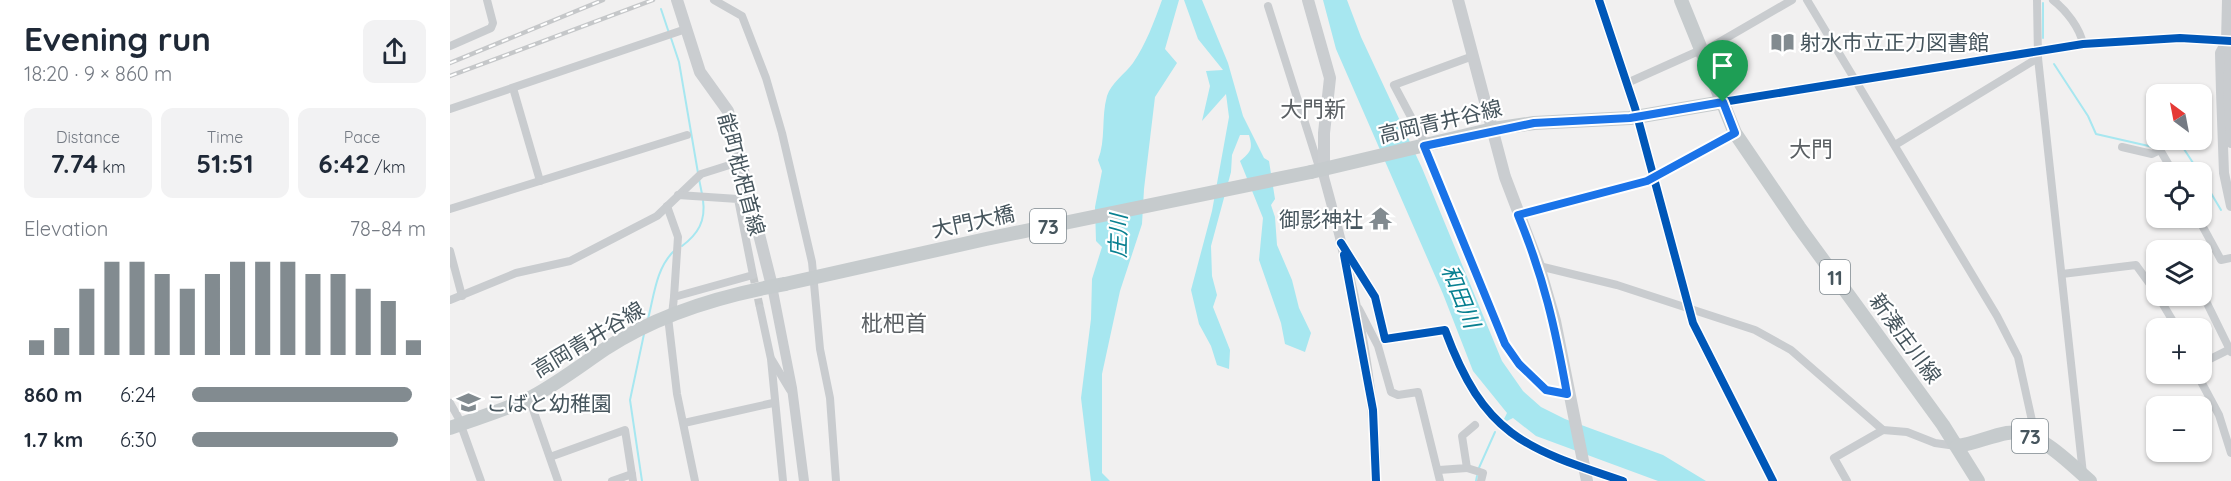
<!DOCTYPE html>
<html lang="en">
<head>
<meta charset="utf-8">
<style>
	:root { --surface:#fff; --page:#f2f2f3; --text:#1f2937; --muted:#747a83; --accent:#828b90 }
	body { margin:0; font-family:Quicksand,"Noto Sans JP",sans-serif; background:var(--page); color:var(--text); height:100vh; display:flex; flex-direction:column; font-size:22px; white-space:nowrap }
	* { box-sizing:border-box; margin:0 }
	p { font-size:20px; color:var(--muted) }
	.icon { flex:none; width:33px; height:33px; fill:none; stroke:currentColor; stroke-width:2; stroke-linecap:round; stroke-linejoin:round }
	.map { position:relative; flex:1; overflow:hidden }
	.panel { display:flex; flex-direction:column; background:var(--surface); width:450px }
	.panel>* { flex:none }
	.needle { width:39px; rotate:328deg }
	.tools { position:absolute; left:1696px; top:84px; display:grid; gap:12px }
	.tools a { display:grid; place-items:center; width:66px; height:66px; border-radius:12px; background:var(--surface); box-shadow:0 2px 4px #0004; font-size:30px }
	.pin { position:absolute; display:grid; place-items:center; width:51px; height:51px; color:#fff; margin:-62px -26px; border-radius:50% 50% 50% 0; rotate:-45deg; box-shadow:0 0 6px #0007 }
	.pin .icon { rotate:45deg }
	.round { display:grid; place-items:center; flex:none; width:63px; height:63px; border-radius:12px; background:var(--page) }
	.headline { display:flex; align-items:center; justify-content:space-between; height:102px; padding:0 24px }
	h1 { font-size:33px; font-weight:800; line-height:45px }
	.figures { display:grid; grid-template-columns:repeat(3,1fr); gap:9px; height:102px; padding:6px 24px }
	.figures div { display:grid; align-content:center; border-radius:12px; background:var(--page); text-align:center }
	.figures b { font-size:26px; font-weight:800 }
	.figures small { font-size:16px; font-weight:400 }
	.figures p { font-size:16px }
	.chart { height:168px; padding:12px 24px }
	.chart p { display:flex; justify-content:space-between }
	.chart svg { width:100%; height:108px; margin-top:6px; stroke:var(--accent); stroke-width:6 }
	ul { padding:0 24px; list-style:none; font-size:20px }
	li { display:grid; grid-template-columns:96px 72px 1fr; align-items:center; height:45px }
	li i { height:15px; border-radius:8px; background:var(--accent) }
	main { display:flex; flex:1; min-height:0 }
	.map>svg:first-child { display:block }
</style>
</head>
<body>
<main>
<section class="panel">
<div class="headline"><div><h1>Evening run</h1><p>18:20 · 9 × 860 m</p></div><a class="round"><svg class="icon" aria-label="share" viewBox="0 0 24 24"><path d="M12 15V3M7 8l5-5 5 5M5 13v7h14v-7"/></svg></a></div>
<div class="figures">
<div><p>Distance</p><b>7.74<small> km</small></b></div>
<div><p>Time</p><b>51:51</b></div>
<div><p>Pace</p><b>6:42<small> /km</small></b></div>
</div>
<div class="chart"><p><span>Elevation</span>78–84 m</p>
<svg viewBox="0 0 160 44" preserveAspectRatio="none"><path d="M5 44V38M15 44V33M25 44V17M35 44V6M45 44V6M55 44V11M65 44V17M75 44V11M85 44V6M95 44V6M105 44V6M115 44V11M125 44V11M135 44V17M145 44V22M155 44V38"/></svg>
</div>
<ul>
<li><b>860 m</b>6:24<i style="width:94%"></i></li>
<li><b>1.7 km</b>6:30<i style="width:88%"></i></li>
</ul>
</section>
<div class="map">
<svg width="1781" height="481" viewBox="0 0 1781 481">
	<rect width="100%" height="100%" fill="#f1f0f0"/>
	<!-- water -->
	<g fill="#a7e7f0">
		<path d="M712,0h17l-14,49 12,14 -22,34 -11,92 -2,35 -22,67 -18,83v99l8,8h-19l-10,-83 10,-79 1,-40 10,-32 -6,-6 -1,-34 7,-36 -4,-11c8,-20 3,-43 9,-64 4,-13 18,-22 26,-33 13,-19 21,-41 29,-63z"/>
		<path d="M734,0h18l26,63 15,53 21,42 5,3 6,38 -4,6 4,12 2,28 15,35 7,28 12,25 -6,19 -20,-8 -4,-21 -22,-63 4,-42 -23,-57c11,-9 13,-12 9,-26h-9l-8,20 -1,17 -20,74 1,30 5,19 -4,12 17,43 -1,19 -12,-4 -6,-19 -12,-22 -8,-34 21,-79 17,-94 -3,-23 -24,27 8,-35 -4,-15 17,-1 -25,-31z"/>
		<path d="M873,0h24l14,37 61,131 80,193 21,30 18,16 24,12 98,36 43,26h-48l-122,-45 -23,-18 -6,3 -3,-2 3,-6 -34,-42 -30,-77 -107,-245z"/>
	</g>
	<g fill="none" stroke-linecap="round" stroke-linejoin="round">
		<!-- stream -->
		<g stroke="#a7e7f0" stroke-width="2">
			<path d="M211,9l8,24"/>
			<path d="M221,38l8,24 19,111"/>
			<path d="M1593,38v-35"/>
			<path d="M1604,64l34,52 8,18 57,13"/>
			<path d="M1712,143h18l19,29"/>
			<path d="M1752,178l19,32"/>
			<path d="M249,179l3,15"/>
			<path d="M232,246c16,-12 24,-25 21,-46"/>
			<path d="M198,319c6,-23 8,-51 26,-68"/>
			<path d="M1028,470l17,-38"/>
			<path d="M192,481l-12,-81 14,-66"/>
			<path d="M1026,481l1,-5"/>
		</g>
		<!-- minor-tunnel -->
		<path stroke="#c6c9cb" stroke-width="8" stroke-dasharray="8 4" stroke-linecap="butt" d="M303,275l7,33"/>
		<!-- minor -->
		<g stroke="#c9cccf" stroke-width="8">
			<path d="M264,0l28,16 24,62 16,55 30,129 8,87 10,49 6,83"/>
			<path d="M1149,0l36,108 58,215 80,158"/>
			<path d="M1357,0l190,316 21,41 18,82"/>
			<path d="M1587,0l1,58 45,416"/>
			<path d="M1603,0c13,10 27,28 30,44"/>
			<path d="M818,6l52,164"/>
			<path d="M0,46l41,-18 2,-5 -6,-23"/>
			<path d="M1254,51l88,-51"/>
			<path d="M1177,83l76,-34"/>
			<path d="M63,88l27,93"/>
			<path d="M0,109l236,-80"/>
			<path d="M976,145l-32,-60 79,-29"/>
			<path d="M1445,145l143,-87"/>
			<path d="M974,146l81,198 14,20 28,26 20,5"/>
			<path d="M1672,147l30,7 8,-4"/>
			<path d="M1709,148l14,24"/>
			<path d="M217,206l11,31 -4,60"/>
			<path d="M0,209l237,-74"/>
			<path d="M1068,215l129,-34 88,-48"/>
			<path d="M1748,218l23,42 10,-2"/>
			<path d="M0,251l12,45"/>
			<path d="M1089,266l78,19 138,45 36,20 92,80 24,2 28,11 21,3"/>
			<path d="M1612,274l74,-9 21,29"/>
			<path d="M1752,293l29,59"/>
			<path d="M1708,296l19,32"/>
			<path d="M0,300l66,-27 54,-12 87,-45 44,-42 38,-12"/>
			<path d="M310,308l11,51 12,122"/>
			<path d="M909,309l19,37 13,46 7,3 20,-3 22,89"/>
			<path d="M222,315l2,-18 79,-22 -15,-76 -60,-4"/>
			<path d="M218,317l9,77 18,87"/>
			<path d="M322,360l18,30"/>
			<path d="M1752,363l28,-14"/>
			<path d="M1747,374l22,41 12,38"/>
			<path d="M79,398l29,83"/>
			<path d="M0,403l8,14 23,64"/>
			<path d="M234,423l89,-20"/>
			<path d="M100,457l75,-27 8,51"/>
			<path d="M1017,468l16,5 -2,8"/>
			<path d="M989,470l28,-2 -5,-32 13,-11"/>
			<path d="M162,481l20,-7"/>
			<path d="M1397,481l-13,-23 49,-28"/>
		</g>
		<!-- tertiary -->
		<g stroke="#c9cccf" stroke-width="10">
			<path d="M1777,0l-1,42 -6,11 1,39 3,81 7,33"/>
			<path d="M1776,42l4,12 -2,36 3,53"/>
			<path d="M1273,102l360,-58 97,-6 51,3"/>
			<path d="M874,169v8c27,98 52,202 52,304"/>
			<path d="M322,286l20,102 12,93"/>
		</g>
		<!-- secondary -->
		<g stroke="#cacdd0" stroke-width="12">
			<path d="M227,0l23,72 28,39 44,175"/>
			<path d="M858,0l22,78 -6,55v36"/>
			<path d="M1008,0l47,177 34,89 16,55 32,160"/>
		</g>
		<!-- primary -->
		<g stroke="#c6cbcd" stroke-width="14">
			<path d="M1231,0l54,133 64,94 144,198 35,56"/>
			<path d="M861,172l182,-43 41,-6 96,-5 93,-16"/>
			<path d="M0,428c27,-10 56,-18 82,-31 26,-14 48,-31 73,-48 53,-35 118,-54 180,-65"/>
			<path d="M1507,446c17,-2 33,-10 50,-13 30,-5 62,30 83,48"/>
		</g>
		<defs>
			<g id="rail">
				<path d="M0,63l153,-63"/>
				<path d="M0,76l203,-76"/>
			</g>
		</defs>
		<!-- rail casing -->
		<use href="#rail" stroke="#c5c7c9" stroke-width="4.5"/>
		<!-- rail -->
		<use href="#rail" stroke="#fff" stroke-width="2" stroke-dasharray="7" stroke-linecap="butt"/>
		<!-- primary-bridge -->
		<path stroke="#c6cbcd" stroke-width="14" d="M335,284l201,-45 325,-67"/>
		<defs>
			<g id="cycleway">
				<path d="M1149,0l36,108 58,215 80,158"/>
				<path d="M1273,102l360,-58 97,-6 51,3"/>
				<path d="M891,243l34,54 10,42 60,-9c39,105 78,118 178,151"/>
				<path d="M894,255l29,155 3,71"/>
			</g>
		</defs>
		<!-- cycleway casing -->
		<use href="#cycleway" stroke="#fff" stroke-width="11"/>
		<!-- cycleway -->
		<use href="#cycleway" stroke="#0057b8" stroke-width="8"/>
	</g>
	<g fill="none" stroke-linecap="round" stroke-linejoin="round">
		<defs>
			<path id="route" d="M1273,102l12,31 -88,48 -129,34c26,63 37,112 49,179l-21,-4 -27,-26 -14,-20 -81,-198 110,-23 96,-5z"/>
		</defs>
		<!-- route casing -->
		<use href="#route" stroke="#fff" stroke-width="12"/>
		<!-- route -->
		<use href="#route" stroke="#1a73e8" stroke-width="8"/>
	</g>
	<!-- icons -->
	<defs>
		<symbol id="library-bare" viewBox="-9 -9 18 18"><path d="M-6-4Q-3-5.5-.7-3.5V5Q-3 3-6 4ZM6-4Q3-5.5 .7-3.5V5Q3 3 6 4Z" fill="#828b90" stroke="#fff" stroke-width="2.5" paint-order="stroke"/></symbol>
		<symbol id="temple-bare" viewBox="-9 -9 18 18"><path d="M0-6L5-2H3V0L6.5 2.5H4V6H1.5V3h-3V6H-4V2.5H-6.5L-3 0V-2H-5Z" fill="#828b90" stroke="#fff" stroke-width="2.5" paint-order="stroke"/></symbol>
		<symbol id="school-bare" viewBox="-9 -9 18 18"><path d="M0-5L7-2L0 1L-7-2ZM-4 1L0 2.5L4 1V4Q0 6-4 4Z" fill="#828b90" stroke="#fff" stroke-width="2.5" paint-order="stroke"/></symbol>
	</defs>
	<g fill-rule="evenodd">
		<use href="#library-bare" x="1316" y="26" width="33" height="33"/>
		<use href="#temple-bare" x="914" y="202" width="33" height="33"/>
		<use href="#school-bare" x="2" y="386" width="33" height="33"/>
	</g>
	<g text-anchor="middle" dominant-baseline="central" stroke-width="4.5" stroke-linejoin="round" paint-order="stroke">
		<!-- shield labels -->
		<g fill="#fff" stroke="#7e888e" stroke-width="1.5">
			<rect x="580" y="209" width="36" height="34" rx="4.5"/>
			<rect x="1370" y="260" width="30" height="34" rx="4.5"/>
			<rect x="1562" y="419" width="36" height="34" rx="4.5"/>
		</g>
		<g font-size="20" font-weight="bold" fill="#46555d">
			<text x="598" y="226">73</text>
			<text x="1385" y="277">11</text>
			<text x="1580" y="436">73</text>
		</g>
		<!-- poi labels -->
		<g font-size="21" fill="#46555d" stroke="#fff" text-anchor="start">
			<text x="1350" y="42">射水市立正力図書館</text>
			<text x="913" y="219" text-anchor="end">御影神社</text>
			<text x="36" y="403">こばと幼稚園</text>
		</g>
		<!-- street labels -->
		<g font-size="21" fill="#46555d" stroke="#fff">
			<text transform="translate(990 121) rotate(-13)">高岡青井谷線</text>
			<text transform="translate(292 174) rotate(75)">能町枇杷首線</text>
			<text transform="translate(523 221) rotate(-12)">大門大橋</text>
			<text transform="translate(1456 338) rotate(54)">新湊庄川線</text>
			<text transform="translate(138 339) rotate(-31)">高岡青井谷線</text>
		</g>
		<!-- neighbourhood labels -->
		<g font-size="22" fill="#5b6064" stroke="#fff">
			<text x="863" y="109">大門新</text>
			<text x="1361" y="149">大門</text>
			<text x="444" y="323">枇杷首</text>
		</g>
		<!-- water labels -->
		<g font-size="22" font-style="italic" fill="#088091" stroke="#fff">
			<text transform="translate(668 236) rotate(-89)">庄川</text>
			<text transform="translate(1011 296) rotate(68)">和田川</text>
		</g>
	</g>
</svg>
<div class="tools">
<a><svg class="needle" viewBox="-14 -14 28 28"><path d="M0-13l5 13h-10z" fill="#e53935"/><path d="M0 13l5-13h-10z" fill="#747a83"/></svg></a>
<a><svg class="icon" aria-label="locate" viewBox="0 0 24 24"><circle cx="12" cy="12" r="6"/><path d="M12 2v4M12 18v4M2 12h4M18 12h4"/></svg></a>
<a><svg class="icon" aria-label="layers" viewBox="0 0 24 24"><path d="M12 4l9 5-9 5-9-5zM3 14l9 5 9-5"/></svg></a>
<a>+</a>
<a>−</a>
</div>
<div class="pin" style="left:1273px;top:102px;background:#1e9e55"><svg class="icon" aria-label="arrive" viewBox="0 0 24 24"><path d="M6 21V4h12l-3 4 3 4H6"/></svg></div>
</div>
</main>
</body>
</html>
